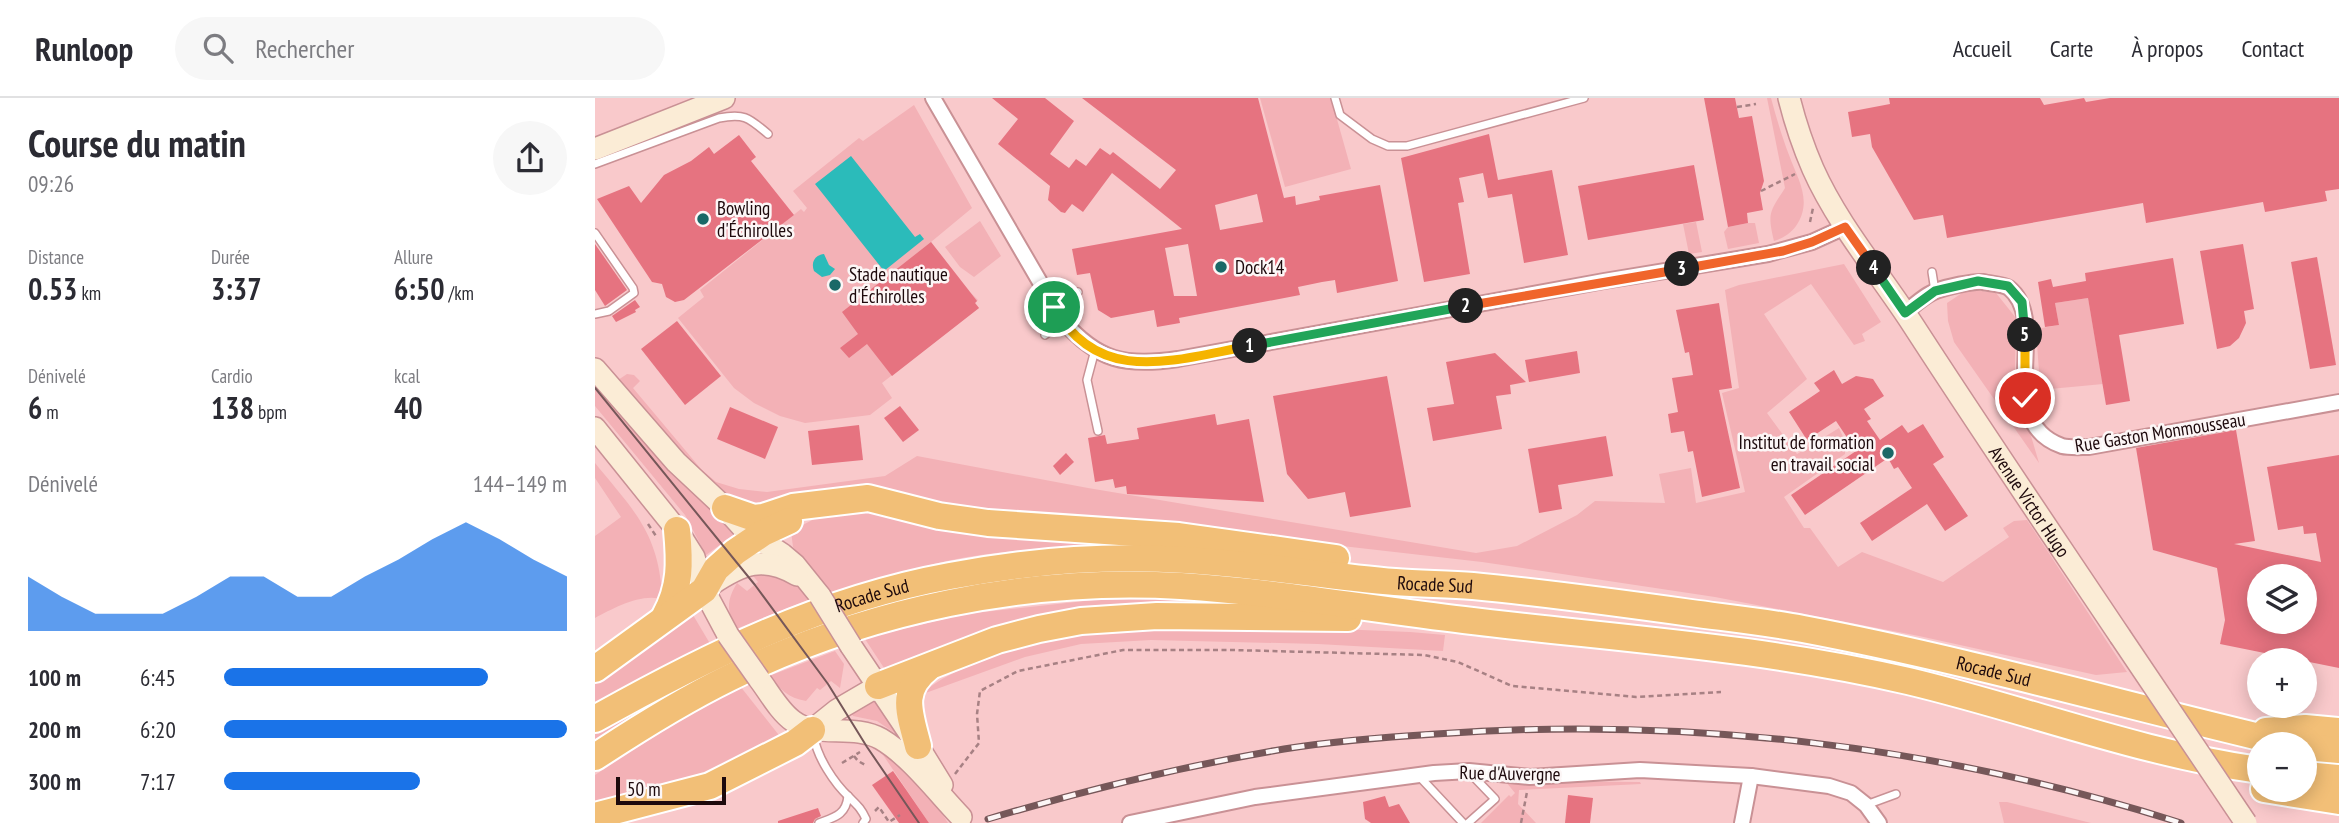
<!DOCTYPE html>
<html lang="fr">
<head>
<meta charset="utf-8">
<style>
	:root { --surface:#fff; --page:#f7f7f7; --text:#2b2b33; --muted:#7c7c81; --line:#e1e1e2; --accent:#1a73e8 }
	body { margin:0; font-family:"PT Sans Narrow",sans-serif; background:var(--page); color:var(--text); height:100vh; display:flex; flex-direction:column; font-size:26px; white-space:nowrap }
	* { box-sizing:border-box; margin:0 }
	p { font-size:23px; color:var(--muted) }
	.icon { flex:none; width:38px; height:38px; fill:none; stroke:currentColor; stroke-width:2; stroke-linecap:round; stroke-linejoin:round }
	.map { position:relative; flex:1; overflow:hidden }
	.side { display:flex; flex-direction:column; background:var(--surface); width:595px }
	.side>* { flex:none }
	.controls { position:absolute; left:1652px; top:466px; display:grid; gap:14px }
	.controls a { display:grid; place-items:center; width:70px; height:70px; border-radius:50%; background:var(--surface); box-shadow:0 4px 18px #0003; font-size:35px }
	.scale { position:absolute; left:21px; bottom:18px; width:110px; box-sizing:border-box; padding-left:7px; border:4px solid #1d090c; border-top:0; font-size:19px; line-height:24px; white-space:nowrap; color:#1d090c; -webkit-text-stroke:5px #fcf6f6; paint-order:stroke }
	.pin { position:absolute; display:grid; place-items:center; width:60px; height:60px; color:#fff; margin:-30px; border:4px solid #fff; border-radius:50%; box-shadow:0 2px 7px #0007 }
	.km { position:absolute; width:35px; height:35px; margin:-18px; border-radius:50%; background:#222; color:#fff; font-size:19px; line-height:35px; text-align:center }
	.round { display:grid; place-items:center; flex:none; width:74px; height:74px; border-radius:37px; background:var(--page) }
	.summary { display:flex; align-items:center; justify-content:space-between; height:119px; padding:0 28px }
	h1 { font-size:38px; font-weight:700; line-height:52px }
	.stats { display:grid; grid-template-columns:repeat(3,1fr); gap:10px; height:119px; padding:7px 28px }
	.stats div { display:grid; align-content:center }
	.stats b { font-size:30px; font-weight:700 }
	.stats small { font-size:19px; font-weight:400 }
	.stats p { font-size:19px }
	.chart { height:196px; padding:14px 28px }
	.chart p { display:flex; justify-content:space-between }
	.chart svg { width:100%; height:126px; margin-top:7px; fill:var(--accent); opacity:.7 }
	ul { padding:0 28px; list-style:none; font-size:23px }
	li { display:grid; grid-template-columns:112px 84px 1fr; align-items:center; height:52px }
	li i { height:18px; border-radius:9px; background:var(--accent) }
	header { display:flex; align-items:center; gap:42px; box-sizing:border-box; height:98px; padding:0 35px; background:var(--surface); border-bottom:2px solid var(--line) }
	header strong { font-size:33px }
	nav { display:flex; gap:38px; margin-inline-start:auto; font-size:24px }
	.search { width:490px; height:63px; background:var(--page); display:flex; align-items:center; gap:18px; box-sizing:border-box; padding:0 24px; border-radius:38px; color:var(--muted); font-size:26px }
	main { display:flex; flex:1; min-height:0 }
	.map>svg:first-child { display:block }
</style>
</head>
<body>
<header>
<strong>Runloop</strong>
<div class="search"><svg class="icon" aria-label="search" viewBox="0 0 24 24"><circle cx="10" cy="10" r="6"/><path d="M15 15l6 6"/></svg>Rechercher</div>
<nav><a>Accueil</a><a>Carte</a><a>À propos</a><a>Contact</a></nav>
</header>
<main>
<section class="side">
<div class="summary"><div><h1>Course du matin</h1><p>09:26</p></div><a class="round"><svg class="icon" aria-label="share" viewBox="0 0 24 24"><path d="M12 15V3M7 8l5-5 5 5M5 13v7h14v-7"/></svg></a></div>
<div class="stats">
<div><p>Distance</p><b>0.53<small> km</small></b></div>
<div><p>Durée</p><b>3:37</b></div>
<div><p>Allure</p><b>6:50<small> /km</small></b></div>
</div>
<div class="stats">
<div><p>Dénivelé</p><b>6<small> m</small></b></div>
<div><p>Cardio</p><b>138<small> bpm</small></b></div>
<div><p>kcal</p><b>40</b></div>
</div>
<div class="chart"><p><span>Dénivelé</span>144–149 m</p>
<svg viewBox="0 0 160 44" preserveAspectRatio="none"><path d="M0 44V25L10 32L20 38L30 38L40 38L50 32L60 25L70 25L80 32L90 32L100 25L110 19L120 12L130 6L140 12L150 19L160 25V44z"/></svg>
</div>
<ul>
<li><b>100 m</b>6:45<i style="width:77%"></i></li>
<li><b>200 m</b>6:20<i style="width:100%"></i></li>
<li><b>300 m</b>7:17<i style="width:57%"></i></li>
</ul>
</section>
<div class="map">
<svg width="1744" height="725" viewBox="0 0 1744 725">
	<rect width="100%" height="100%" fill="#f9c9cb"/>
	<!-- green -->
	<g fill="#f3b1b6">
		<path d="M665,0h71l20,71 -66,18z"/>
		<path d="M1172,0h4c5,19 11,39 18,57 9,25 24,46 7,71 -6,8 -13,12 -22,15 -7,-29 -4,-29 11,-53z"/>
		<path d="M319,7l58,103 -41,34 40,51 7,7 -3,3 4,5 -97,75 10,15 -22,17 -65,8 -25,-7 -26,-13 -20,-15 -56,-70 26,-21 -4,-7 101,-81 3,3 3,-4 -14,-17 66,-53 4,3z"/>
		<path d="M385,123l21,35 -27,21 -14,-10 -15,-20z"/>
		<path d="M1101,124l6,30 -13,2 -6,-30z"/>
		<path d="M1153,125h7l4,20 -31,6 -4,-17 4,-5z"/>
		<path d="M1249,166l37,58 -19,12 3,7 -11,4 -43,-61 -47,30 43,65 -40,34 30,41 42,-26 6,13v13l-61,43 20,31h6l28,39 24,-15 81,30 66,-45 -6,-9 11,-7 13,-1 100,152 -31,3 -177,-39 -204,-39 -233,-35 -340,-39 -184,-14 -78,-20 -34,-3 -26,5 -42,22 -68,-20 -92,-113 9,-6 7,1 6,6 -7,7 68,81 15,13 23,7 28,3 118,-16 32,-20 171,32 388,65 41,-7 60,-31 18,-14 70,2 -6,-29 32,-6 5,35 49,-11 -23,-99 17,-5 -14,-98 14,-5z"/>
		<path d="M1373,191l28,4 20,25 -1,51 11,50 13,44 -85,-121 -6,-21 -1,-18z"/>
		<path d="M1493,200l15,86 -53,5 -10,-3 -4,-57 23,-4 -4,-22z"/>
		<path d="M0,284l85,96 55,56 -29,21 -21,-40 -90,-109z"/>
		<path d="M0,365c33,41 60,65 66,120l10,6 -7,11c-21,-8 -50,8 -69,18v-82l26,-19 -26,-39z"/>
		<path d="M279,412l354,37c-94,-1 -188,-5 -281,14 -38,8 -75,24 -112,35l-42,-49 -2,-16 29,-15z"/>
		<path d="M167,471c21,7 34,11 46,31l-72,29c-10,-19 -9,-29 1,-46l10,8 11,-9 -7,-9z"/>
		<path d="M560,501l113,8 -78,4 -302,63 -25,-38 23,-3 79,-19 129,-14z"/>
		<path d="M98,517l19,32 -22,5 -95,52v-22z"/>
		<path d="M671,528l144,6 35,3 -2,16 -125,-7 -167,-4 -70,4 -56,13 -105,38c19,-17 41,-26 65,-35 28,-11 58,-21 88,-25 64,-9 129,-7 193,-9z"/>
		<path d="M240,553l9,13 -4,24 -9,-7 -11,9 -3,-2 -11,13c-18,-3 -26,-12 -37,-25z"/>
		<path d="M134,572l-134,77v-16l89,-49z"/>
		<path d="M145,588l42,53 -39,23 -148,48v-35l85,-55z"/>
		<path d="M285,595l28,49 -31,-21 -24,-5 -4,-7z"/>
		<path d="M280,645c29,21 54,50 73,80h-19z"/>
		<path d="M939,683l106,1 1,2 -122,6 -1,14 18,19h-55l28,-28 2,2 4,-4 -9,-11z"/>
		<path d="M1404,704h8l84,21h-87z"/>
	</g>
	<!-- water -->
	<g fill="#2bbbba">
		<path d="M256,58l64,81 5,-3 4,5 -40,32 -69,-87z"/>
		<path d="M229,156l5,11 6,4 -5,6 -8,2 -8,-6c-3,-8 0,-16 10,-17z"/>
	</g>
	<!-- building -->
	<g fill="#e67380" fill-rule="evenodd">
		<path d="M397,0h53l29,23 -24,33 19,14 7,-9 10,7 14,-18 10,7 3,-3 47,37 16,-19 -94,-72h176l26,100 11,-2 1,9 24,-5 -1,-4 61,-11 18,96 -61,12 -2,-13 -13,2 -24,5 2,8 -121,23 1,5 -23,4 -3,-17 -43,8 -13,-8 -8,-37 -13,2 -5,-26 110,-20 -70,-56 -29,39 -11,-8 -7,9 -4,-1 -13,-12 2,-14 -52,-42 20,-25zM662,96l6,28 -43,8 -5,-25zM593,146l9,52h-23l-9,-48z"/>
		<path d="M1109,0h31l4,20 13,-2 12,65 -4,12 3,17 -16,3 1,10 -20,4z"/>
		<path d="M1294,0h151l4,7 40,-7 2,4 24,-4h229v91l-14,2 2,10 -62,11 -2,-10 -117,21 -3,-20 -196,35 -4,-23 -29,5 -42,-73 -2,-13 -18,3 -4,-25 42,-8z"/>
		<path d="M894,36l9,46 54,-10 16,85 -44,8 -12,-69 -24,4 -5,-25 -24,5 5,24 -6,1 12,71 -46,8 -23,-124z"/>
		<path d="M144,37l17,22 -5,4 43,54 -110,85 -9,2 -9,-5 -4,-13 -10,-2 -55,-83 32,-13 12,17 23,-28 27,-14 18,-14 5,7z"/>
		<path d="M1099,67l10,55 -116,20 -10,-54z"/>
		<path d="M336,144l46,59 -2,2 4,5 -87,68 -25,-32 -18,14 -9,-10 18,-14 -16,-22z"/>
		<path d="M0,146l32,46 -22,16 -10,-16z"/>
		<path d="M1648,146l11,65 -10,2 2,12 -7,15 -9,8 -13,3 -17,-98z"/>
		<path d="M1722,159l19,108 -26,4 -19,-107z"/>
		<path d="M1578,160l11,66 -65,11 11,66 -24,4 -18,-107 -33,5 4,22 -14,2 -7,-45 13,-3 2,8 33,-6 -1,-8z"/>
		<path d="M40,202l5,7 -5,3 1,2 -20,10 -4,-6z"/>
		<path d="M1124,205l13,85 -13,2 21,98 -38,9 -9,-46 -5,1 -4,-21 -13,2 -3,-19 10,-2 -6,-34 21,-3 -4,-23 -4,1 -9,-43z"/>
		<path d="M82,223l44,55 -36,29 -44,-56z"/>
		<path d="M982,253l3,22 -51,9 -4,-22z"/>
		<path d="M900,255l31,29 -16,3 1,9 -15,2 6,33 -69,12 -6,-33 27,-4 -8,-42z"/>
		<path d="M1239,272l8,14 14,-8 17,3 11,17 -20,13 7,10 -4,2 13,19 22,-15 6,8 15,-9 21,33 -11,7 35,52 -23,15 -18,-27 -55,37 -12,-18 52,-35 -14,-21 -4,2 -6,-11 -83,57 -14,-20 65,-44 -20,-30 -29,19 -18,-28 31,-21 -6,-8z"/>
		<path d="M792,278l24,131 -61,10 -5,-25 -37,7 -21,-25 -14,-78z"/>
		<path d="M305,308l19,24 -16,12 -19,-24z"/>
		<path d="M135,309l48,20 -13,32 -48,-20z"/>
		<path d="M620,316l2,11 32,-6 15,83 -137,-8 -1,-8 -11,2 -2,-9 -18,3 -7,-44 17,-3 2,9 32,-5 -2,-11z"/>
		<path d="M264,327l4,35 -51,5 -4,-34z"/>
		<path d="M1641,332l19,111 -21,3 87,18 -5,-29 -12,1 -1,-8 -25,4 -11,-63 72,-12v213l-119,-24 5,-24 -8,-52 -64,-18 -17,-102zM1664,478h46v45h-46z"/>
		<path d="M1011,338l7,40 -55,9 4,24 -23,4 -11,-64z"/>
		<path d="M471,355l8,9 -14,13 -7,-9z"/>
		<path d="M298,673l14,20 22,32h-30l-27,-38z"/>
		<path d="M973,697l25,3 -3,25h-25z"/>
		<path d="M790,698l4,11 10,-3 11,19h-39l-6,-4 -2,-17z"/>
		<path d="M223,710l3,8 -6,3 -2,4h-35v-2z"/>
	</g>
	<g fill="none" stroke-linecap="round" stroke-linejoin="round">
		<defs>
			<g id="lane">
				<path d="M740,0l5,17 32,24 16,7h19l177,-48"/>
				<path d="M0,66l124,-46c26,-5 30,0 49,16"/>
				<path d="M0,135l38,55 1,5 -25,18 -14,3"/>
				<path d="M1337,174l3,19"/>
				<path d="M460,208l23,-14"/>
				<path d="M450,237l17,-15"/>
				<path d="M500,252l-8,30 11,51"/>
				<path d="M219,639c3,20 20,46 35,60 8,8 12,11 17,22l-3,4"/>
				<path d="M823,677l45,48"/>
				<path d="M1271,707l30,-11"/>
				<path d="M224,725c16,-6 27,-8 29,-27"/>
				<path d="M873,725l27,-24 -26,-27"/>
			</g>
			<g id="street">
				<path d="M338,0l129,222c36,41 63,47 116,39l426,-78 164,-27 44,-12 33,-15"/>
				<path d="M1310,215c9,-8 20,-18 31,-22 10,-4 37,-10 47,-9 8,2 20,2 26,6 43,34 -18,133 53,158 8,2 19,1 27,1l250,-45"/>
				<path d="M535,725l125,-26 179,-24 35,-2 61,6 110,-7 111,6 78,10 22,7 15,12 13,18"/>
				<path d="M1147,725l9,-47"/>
			</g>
			<g id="secondary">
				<path id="s1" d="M1194,0c6,24 14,48 24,71 25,56 67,105 100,156 68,105 138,208 207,311"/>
				<path d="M0,51l129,-51"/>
				<path d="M0,271l81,93 49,46 19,21 38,25 13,11 25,31"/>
				<path d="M0,330l82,102 17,27 10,33 24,45"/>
				<path d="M117,486c30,-20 51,-29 85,-9"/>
				<path d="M256,548l67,100 24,39"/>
				<path d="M164,581c10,13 20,32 34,42 23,18 60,2 88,18 29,17 56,53 80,78"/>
				<path d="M217,632l25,-20 41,-24"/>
			</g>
			<g id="highway">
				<path d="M130,410l29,10 9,-1 30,-10 75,-9 71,18 49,7 191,13 157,22"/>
				<path d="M70,518c16,-29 15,-54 12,-86"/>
				<path d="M0,571l109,-79 12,-21 19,-17 28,-19 26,-12"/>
				<path d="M283,588l119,-46 42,-11 42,-8 76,-5 191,2"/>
				<path id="s2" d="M0,621c112,-63 228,-120 355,-143 78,-15 157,-21 236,-16 70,4 139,16 209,22 26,2 52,2 78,4 73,7 146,17 218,27 37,5 75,9 112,16 164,31 324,77 486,115"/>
				<path d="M1671,633l39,-3 34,3"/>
				<path d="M323,648c-8,-32 -19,-55 10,-78"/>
				<path d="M1710,649l34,3"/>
				<path d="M0,659c44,-29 87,-56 134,-79 138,-68 298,-101 452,-92 95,6 188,23 283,34 148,18 298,27 444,61 118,28 231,72 351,89"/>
				<path d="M1710,677l34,3"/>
				<path d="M1669,691l75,12"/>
				<path d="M0,718l115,-30 85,-43 17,-13"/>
			</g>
		</defs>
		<!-- lane casing -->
		<use href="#lane" stroke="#c99195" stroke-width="10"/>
		<!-- street casing -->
		<use href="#street" stroke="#c99195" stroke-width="18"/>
		<!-- secondary casing -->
		<use href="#secondary" stroke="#c99195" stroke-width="24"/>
		<!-- highway casing -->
		<use href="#highway" stroke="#fff" stroke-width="30"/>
		<!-- path -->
		<g stroke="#a78184" stroke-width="2.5" stroke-dasharray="5 3.5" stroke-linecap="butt">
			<path d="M1142,9l19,-3"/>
			<path d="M1166,93l34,-17"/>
			<path d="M1215,124l3,-14"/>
			<path d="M53,426l8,12"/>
			<path d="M259,658l4,5 9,5"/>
			<path d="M247,665l18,-11"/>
			<path d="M360,676l24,-31 -2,-29 3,-23 38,-20 105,-21h109l192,5 34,7 54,24 124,11 85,-5"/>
			<path d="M280,713l4,-4 10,15 11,-7"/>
			<path d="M926,725l6,-31"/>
		</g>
		<!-- lane -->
		<use href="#lane" stroke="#fff" stroke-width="7"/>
		<!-- street -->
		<use href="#street" stroke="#fff" stroke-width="14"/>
		<!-- secondary -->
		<use href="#secondary" stroke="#fbecd6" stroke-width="21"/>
		<!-- highway -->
		<use href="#highway" stroke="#f2bf77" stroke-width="26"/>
		<!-- tram -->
		<path stroke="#765759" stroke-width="2" d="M0,290l160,197 73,99 39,63 52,76"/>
		<defs>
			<path id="rail" d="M393,721c97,-29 196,-53 296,-70 50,-8 101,-12 152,-15 251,-18 505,12 745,89"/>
		</defs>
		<!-- rail casing -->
		<use href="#rail" stroke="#765759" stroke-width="7"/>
		<!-- rail -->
		<use href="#rail" stroke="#fcf6f6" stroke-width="4.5" stroke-dasharray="13" stroke-linecap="butt"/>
		<defs>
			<g id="secondary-bridge">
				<path d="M225,498l31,50"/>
				<path d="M133,537l31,44"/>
				<path d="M1525,538l126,187"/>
			</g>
		</defs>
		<!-- secondary-bridge casing -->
		<use href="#secondary-bridge" stroke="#c99195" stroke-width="24" stroke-linecap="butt"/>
		<!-- secondary-bridge -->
		<use href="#secondary-bridge" stroke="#fbecd6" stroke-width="21"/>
	</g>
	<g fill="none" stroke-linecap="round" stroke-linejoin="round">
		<defs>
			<path id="split-1" d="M459,209c45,81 122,52 196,39"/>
			<path id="split-2" d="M655,248l216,-40"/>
			<path id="split-3" d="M871,208l216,-37"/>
			<path id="split-4" d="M1087,171l101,-18 29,-9 33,-15 29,41"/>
			<path id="split-5" d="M1279,170l31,45 30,-22 43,-10 30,5 14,16 3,33"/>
			<path id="split-6" d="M1430,237v63"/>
		</defs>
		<!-- split-1 casing -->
		<use href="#split-1" stroke="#fff" stroke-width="14"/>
		<!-- split-2 casing -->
		<use href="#split-2" stroke="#fff" stroke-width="14"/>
		<!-- split-3 casing -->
		<use href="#split-3" stroke="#fff" stroke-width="14"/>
		<!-- split-4 casing -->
		<use href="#split-4" stroke="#fff" stroke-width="14"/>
		<!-- split-5 casing -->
		<use href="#split-5" stroke="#fff" stroke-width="14"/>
		<!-- split-6 casing -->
		<use href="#split-6" stroke="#fff" stroke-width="14"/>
		<!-- split-1 -->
		<use href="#split-1" stroke="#f5b400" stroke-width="9"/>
		<!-- split-2 -->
		<use href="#split-2" stroke="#22a559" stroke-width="9"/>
		<!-- split-3 -->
		<use href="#split-3" stroke="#f0652b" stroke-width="9"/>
		<!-- split-4 -->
		<use href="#split-4" stroke="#f0652b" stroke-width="9"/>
		<!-- split-5 -->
		<use href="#split-5" stroke="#22a559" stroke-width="9"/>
		<!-- split-6 -->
		<use href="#split-6" stroke="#f5b400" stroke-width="9"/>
	</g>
	<!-- markers -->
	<g fill="#1a6867" stroke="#fcf6f6" stroke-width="2.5">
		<circle cx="108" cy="121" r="7"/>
		<circle cx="626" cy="169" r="7"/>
		<circle cx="240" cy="187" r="7"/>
		<circle cx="1293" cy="355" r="7"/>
	</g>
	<g text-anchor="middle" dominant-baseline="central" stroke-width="5" stroke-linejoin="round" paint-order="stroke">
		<!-- poi labels -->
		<g font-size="19" fill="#1d090c" stroke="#fcf6f6" text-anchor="start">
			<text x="122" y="110">Bowling<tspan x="122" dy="22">d'Échirolles</tspan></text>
			<text x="640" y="169">Dock14</text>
			<text x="254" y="176">Stade nautique<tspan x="254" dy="22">d'Échirolles</tspan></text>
			<text x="1279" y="344" text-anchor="end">Institut de formation<tspan x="1279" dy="22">en travail social</tspan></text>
		</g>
		<!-- street labels -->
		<g font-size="19" fill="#1d090c" stroke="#fcf6f6">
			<text transform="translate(1565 334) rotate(-9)">Rue Gaston Monmousseau</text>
			<text stroke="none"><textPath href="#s1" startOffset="472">Avenue Victor Hugo</textPath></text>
			<text stroke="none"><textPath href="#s2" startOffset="872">Rocade Sud</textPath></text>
			<text stroke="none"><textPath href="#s2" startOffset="304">Rocade Sud</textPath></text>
			<text stroke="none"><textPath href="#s2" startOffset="1438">Rocade Sud</textPath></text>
			<text transform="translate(915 675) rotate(1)">Rue d'Auvergne</text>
		</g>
	</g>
</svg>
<div class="controls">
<a><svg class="icon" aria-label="layers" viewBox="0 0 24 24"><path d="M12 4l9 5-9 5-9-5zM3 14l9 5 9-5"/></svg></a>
<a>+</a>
<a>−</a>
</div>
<div class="scale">50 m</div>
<div class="pin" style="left:459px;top:209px;background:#1e9e55"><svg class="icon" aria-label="arrive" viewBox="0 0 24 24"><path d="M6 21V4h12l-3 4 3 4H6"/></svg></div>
<div class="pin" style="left:1430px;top:300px;background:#d93025"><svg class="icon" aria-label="check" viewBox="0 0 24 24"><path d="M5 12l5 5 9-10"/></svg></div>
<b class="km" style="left:655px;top:248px">1</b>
<b class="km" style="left:871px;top:208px">2</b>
<b class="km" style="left:1087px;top:171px">3</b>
<b class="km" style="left:1279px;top:170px">4</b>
<b class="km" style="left:1430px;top:237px">5</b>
</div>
</main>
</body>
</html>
